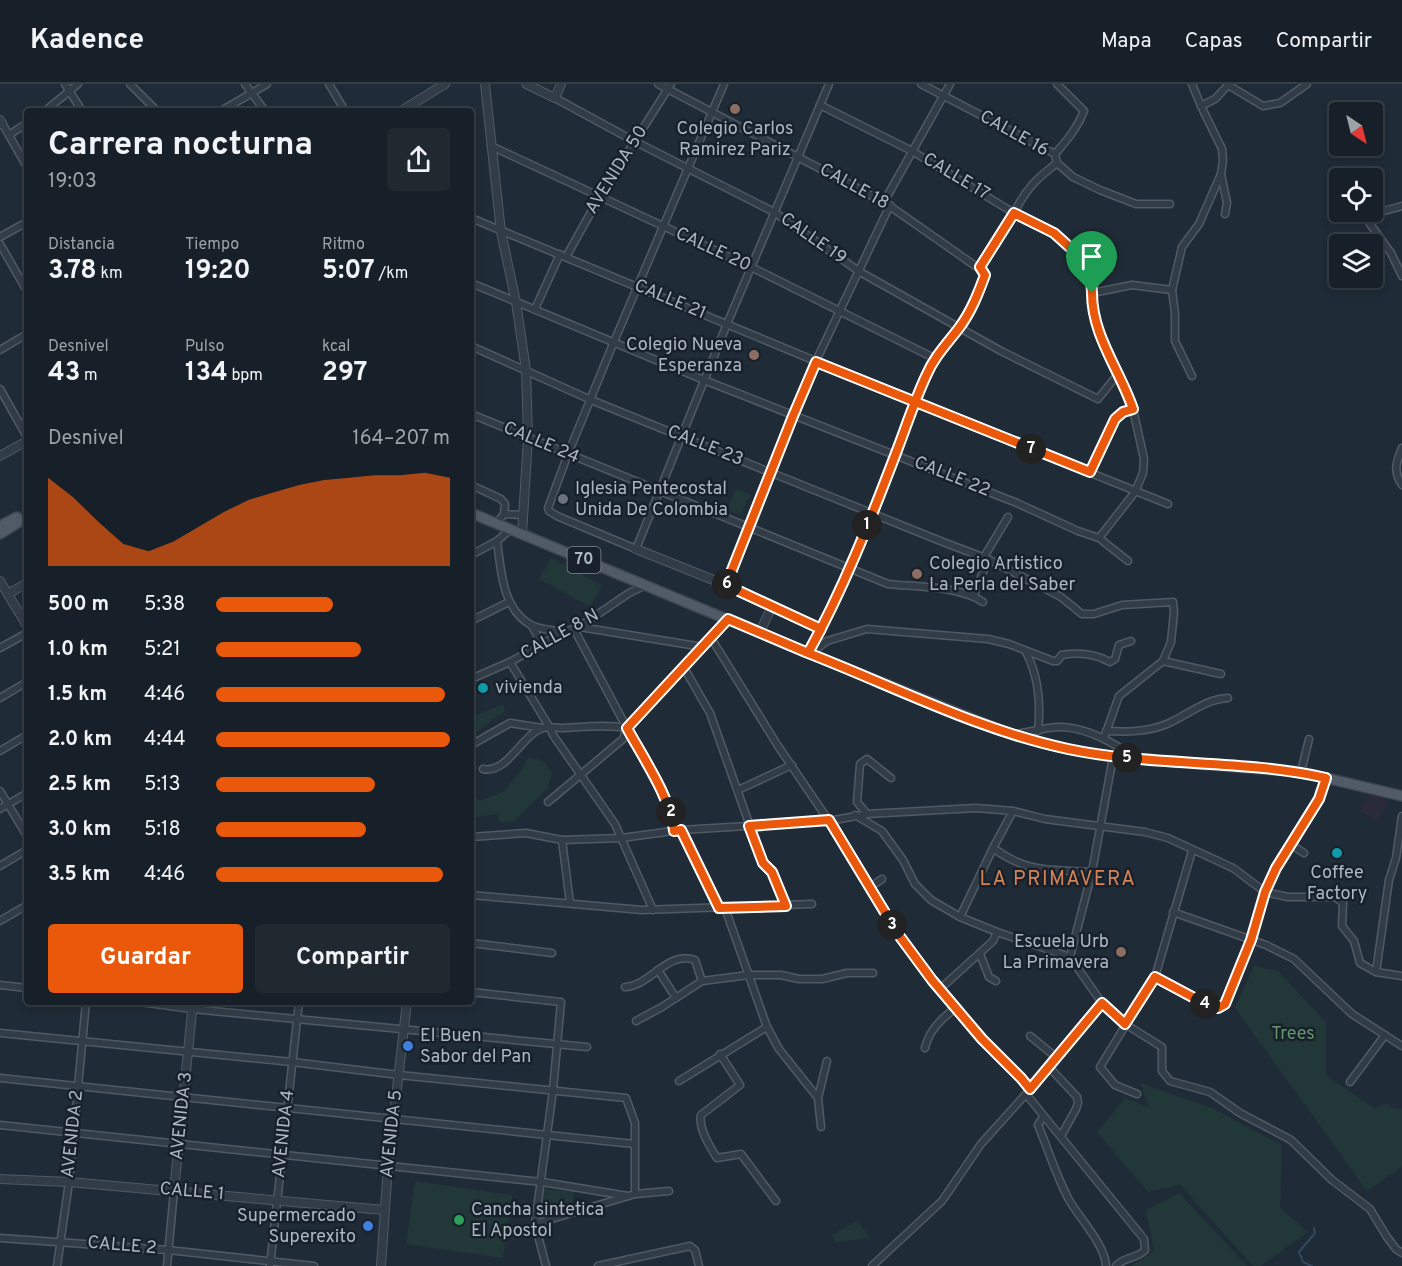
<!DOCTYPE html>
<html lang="es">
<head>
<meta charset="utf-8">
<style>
	:root { --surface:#172028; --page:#202830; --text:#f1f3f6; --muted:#9ea3a8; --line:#363e45; --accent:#ea580c }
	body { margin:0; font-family:Overpass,sans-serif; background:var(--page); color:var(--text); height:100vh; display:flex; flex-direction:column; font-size:22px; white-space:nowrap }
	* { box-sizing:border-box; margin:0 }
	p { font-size:20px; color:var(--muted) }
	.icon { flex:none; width:33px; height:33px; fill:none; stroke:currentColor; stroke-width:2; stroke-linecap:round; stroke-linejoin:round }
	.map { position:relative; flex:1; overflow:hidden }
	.sheet { position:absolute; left:24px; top:24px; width:450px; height:897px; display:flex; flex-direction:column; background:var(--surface); border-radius:6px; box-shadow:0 3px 9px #0003,0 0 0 2px var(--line) }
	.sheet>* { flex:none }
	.needle { width:39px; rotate:145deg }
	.controls { position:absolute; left:1329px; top:18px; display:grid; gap:12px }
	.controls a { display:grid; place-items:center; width:54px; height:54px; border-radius:6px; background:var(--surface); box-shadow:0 3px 9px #0003,0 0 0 2px var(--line); font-size:30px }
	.pin { position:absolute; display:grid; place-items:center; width:51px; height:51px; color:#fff; margin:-62px -26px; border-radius:50% 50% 50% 0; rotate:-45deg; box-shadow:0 0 6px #0007 }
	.pin .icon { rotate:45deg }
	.km { position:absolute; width:30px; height:30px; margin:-15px; border-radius:50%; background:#222; color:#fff; font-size:16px; line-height:30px; text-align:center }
	.round { display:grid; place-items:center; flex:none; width:63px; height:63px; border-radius:6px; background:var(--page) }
	.head { display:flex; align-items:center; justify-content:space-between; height:102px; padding:0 24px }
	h1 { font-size:33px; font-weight:700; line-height:45px }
	.metrics { display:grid; grid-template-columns:repeat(3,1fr); gap:9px; height:102px; padding:6px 24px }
	.metrics div { display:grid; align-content:center }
	.metrics b { font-size:26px; font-weight:700 }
	.metrics small { font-size:16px; font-weight:400 }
	.metrics p { font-size:16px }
	.chart { height:168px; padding:12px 24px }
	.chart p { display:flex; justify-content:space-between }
	.chart svg { width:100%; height:108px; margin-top:6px; fill:var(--accent); opacity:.7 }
	.cta { display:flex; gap:12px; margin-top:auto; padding:12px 24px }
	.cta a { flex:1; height:69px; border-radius:6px; background:var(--accent); color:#fff; font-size:24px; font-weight:700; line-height:69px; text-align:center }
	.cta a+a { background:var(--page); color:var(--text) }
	ul { padding:0 24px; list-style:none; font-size:20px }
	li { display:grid; grid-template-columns:96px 72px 1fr; align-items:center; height:45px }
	li i { height:15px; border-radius:8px; background:var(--accent) }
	header { display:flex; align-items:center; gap:36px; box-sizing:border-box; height:84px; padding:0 30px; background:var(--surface); border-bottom:2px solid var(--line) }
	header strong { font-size:28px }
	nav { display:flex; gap:33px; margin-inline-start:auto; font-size:21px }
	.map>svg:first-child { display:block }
</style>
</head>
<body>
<header>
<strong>Kadence</strong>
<nav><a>Mapa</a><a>Capas</a><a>Compartir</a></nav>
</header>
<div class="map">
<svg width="1402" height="1182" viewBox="0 0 1402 1182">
	<rect width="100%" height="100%" fill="#1f2b36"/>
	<!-- medical -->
	<path fill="#2b2a38" d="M1371,708l18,9 -12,21 -17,-11z"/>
	<!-- green -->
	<g fill="#223838">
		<path d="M736,405l14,5 -9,21 -14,-5z"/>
		<path d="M551,474l51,27 -12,22 -51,-28z"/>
		<path d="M503,620l2,7 -34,25v-19z"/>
		<path d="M528,673l16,4 8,12 -4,15 -35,34h-13l-3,-8 -26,4v-26l9,9 23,-9 21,-25z"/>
		<path d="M1254,882l24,5 48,51v53l49,34 11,-6 7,5 9,1v58l-35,24 -132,-183z"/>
		<path d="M1140,999l72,25 70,37 -2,63 28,24 -47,34h-8l-73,-81 -32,7 -51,-60 28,-34 24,9z"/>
		<path d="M415,1097l97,14 -9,63 -97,-14z"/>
		<path d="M544,1105l30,3 -2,14 -30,-3z"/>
		<path d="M1179,1109l68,73h-116l23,-15 -8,-41z"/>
		<path d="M858,1137l12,17 -34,4 -5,-7z"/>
	</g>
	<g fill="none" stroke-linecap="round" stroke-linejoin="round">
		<!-- stream -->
		<path stroke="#31485e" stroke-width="2" d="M1312,1182l-9,-4 -4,-10 16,-19 -1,-5"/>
		<defs>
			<path id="pedestrian" d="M980,183l34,-54"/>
			<g id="minor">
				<path d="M65,0l17,27"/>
				<path d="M130,0l27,27"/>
				<path d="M245,0l20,27"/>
				<path d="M329,0l16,27"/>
				<path d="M658,0l226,118 100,70 1,3c-7,19 -14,37 -26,53 -13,17 -24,28 -33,48 -12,26 -21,51 -30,77 -25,68 -53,137 -88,200"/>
				<path d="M724,0l-111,260 -45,110 -20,54 1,3 8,5 79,33 91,-225 102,-240"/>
				<path d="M921,0l134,70 2,9 16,14 27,13 36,14h34"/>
				<path d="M1228,1l35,21 17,-3 27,-19"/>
				<path d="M555,14l79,43 140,71 86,60 141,79 97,48 20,-25"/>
				<path d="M820,21l92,46 102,62 40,20 31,28 6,17 3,38 14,37 18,36 7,20 11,50 -1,14 -8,19 -36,46"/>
				<path d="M1201,22l14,-7 14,-15"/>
				<path d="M45,27l33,-27"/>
				<path d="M221,27l46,-27"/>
				<path d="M2,39l25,44"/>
				<path d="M9,51l18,-12"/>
				<path d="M491,62l260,121 183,91"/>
				<path d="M1055,70c12,-14 22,-25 29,-43l-27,-27"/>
				<path d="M1221,90l6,29 -2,11"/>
				<path d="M884,118l66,-118"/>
				<path d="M1402,122l-29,8 -3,4v6l21,29 11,23"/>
				<path d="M1014,129c12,-24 22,-34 43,-50"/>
				<path d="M471,134l443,184 254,102"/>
				<path d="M0,153l27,-15"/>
				<path d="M0,160l27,47"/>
				<path d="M566,173l34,-61 71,-112"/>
				<path d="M471,199l233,97 313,123 61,28 21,7 29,23"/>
				<path d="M1092,209l40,-8 40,5"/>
				<path d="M535,225l25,-55"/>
				<path d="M471,262l120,54 352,142 45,17 73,38 21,17h12l28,-9 51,-3 1,10 -3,30 -8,19 -44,35 -15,42"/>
				<path d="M0,266l27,-16"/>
				<path d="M1192,292l-17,-35v-28l-3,-23 10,-43 17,-23 22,-50 2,-13 -1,-12 -21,-43 -9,-22"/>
				<path d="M0,305l27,48"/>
				<path d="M471,330l417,170c28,3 72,2 95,18"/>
				<path d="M1402,364c-6,14 -9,24 0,37"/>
				<path d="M1090,389l25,-54 8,-7 10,-3"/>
				<path d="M471,401l30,14 4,5 -1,10 -7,9"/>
				<path d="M504,430l18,1"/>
				<path d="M497,457c4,29 5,68 34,84 9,5 23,5 33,7"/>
				<path d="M471,471l26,-14 14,-12"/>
				<path d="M984,473l24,-40"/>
				<path d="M726,501l90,-224 74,-156"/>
				<path d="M974,511l14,-36"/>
				<path d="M772,522l49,23"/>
				<path d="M471,537l38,-19"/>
				<path d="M532,542l10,19"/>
				<path d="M580,543l123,20"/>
				<path d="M574,545l94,176 6,16v10"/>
				<path d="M711,554l67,108 51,75 69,113 34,46 50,59 39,39 9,11"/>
				<path d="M0,564l27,-15"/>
				<path d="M1026,568c13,25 15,51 12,79"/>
				<path d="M810,570l17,-13 40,-12 121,10 21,5 44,17h4l5,-6c16,-3 34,-1 48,7l5,-3 4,-14 12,-4"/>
				<path d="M1163,577l58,13"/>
				<path d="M510,578l40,66 3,7 62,89 38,86"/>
				<path d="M683,582l27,47 53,150 9,9 14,34"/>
				<path d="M471,595l39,-17 54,-30 15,-5 50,-34 17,-8"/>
				<path d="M0,614l27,-16"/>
				<path d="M1106,647c21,1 41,1 61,-7 21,-9 38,-25 61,-26"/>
				<path d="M1016,650c15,-2 32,-8 47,-7 28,2 50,16 73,31"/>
				<path d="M471,661l39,-22 32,5"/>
				<path d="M0,667l27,-16"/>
				<path d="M483,685c25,5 39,-35 60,-41 5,-2 13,0 18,0 22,-1 45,-4 66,0"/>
				<path d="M1301,688l8,-33"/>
				<path d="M738,706l54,-25"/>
				<path d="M0,707l27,45"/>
				<path d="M548,718l75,-63 4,-11 101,-109"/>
				<path d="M0,725l27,-16"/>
				<path d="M867,730l-10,-12 3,-38 7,-5 24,19"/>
				<path d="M855,731l27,16 21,29 12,24 16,16 29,17 37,15 73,25 32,46 23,21 37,23v24l8,10 40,11 30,21 51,27 41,40 38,29 17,28 9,12 6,4"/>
				<path d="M681,746l38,78"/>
				<path d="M471,753l55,-4 36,7 59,-2 60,-8 148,-9 38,-7 109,-6 37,3 32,8 100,13 23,6 65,30 32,24 23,5h47l8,6 -1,23 12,15 6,22 16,9 26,4"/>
				<path d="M562,756l8,63"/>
				<path d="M1290,760l14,9"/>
				<path d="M993,764c36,26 57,21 99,24"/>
				<path d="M0,782l27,-16"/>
				<path d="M869,804l13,-9"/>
				<path d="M471,811l171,15 170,-6"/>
				<path d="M725,824l42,119 12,22 39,49"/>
				<path d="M1173,828l93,33 28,14 58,55 50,32"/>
				<path d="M960,833l33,-69 20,-37"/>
				<path d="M0,837l27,-16"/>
				<path d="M471,859l81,10"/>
				<path d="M980,870l9,23 7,4"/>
				<path d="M1070,873l22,-85 21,-115"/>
				<path d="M658,886l18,28"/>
				<path d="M1376,888l13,-92 7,-22 6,-42"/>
				<path d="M1155,893l58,31h5l7,-4 26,-64 14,-48 11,-24 43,-69 7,-21"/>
				<path d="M0,901l27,3"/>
				<path d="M625,903c26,-1 42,-37 70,-27l7,21"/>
				<path d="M940,905l53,-48 4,-9"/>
				<path d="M471,908l90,10 -8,88 -18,134 11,42"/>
				<path d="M140,918l52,7 395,38"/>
				<path d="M636,937l26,-14 40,-26 47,-6h32l18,4h23l25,-6h26"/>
				<path d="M0,949l292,29 107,13 227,23 9,25v71"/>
				<path d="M1030,952l26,21"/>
				<path d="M925,964c4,-18 17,-30 32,-41"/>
				<path d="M720,970l20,31 -39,30c-3,13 9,32 16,43l24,-4 35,47"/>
				<path d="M1048,982l29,31 1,6 -2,6 -15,27"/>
				<path d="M0,994l634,66"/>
				<path d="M679,997l88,-54"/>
				<path d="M1350,998l35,-47"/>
				<path d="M1026,1010l118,145 1,11c-8,9 -22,7 -29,16"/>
				<path d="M1137,1010l-22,-9 -15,-18 55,-90 37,-126"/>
				<path d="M1043,1033l-5,8c10,24 18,50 30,73 10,19 37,46 38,68"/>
				<path d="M0,1041l542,57 86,14"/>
				<path d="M821,1043l-3,-29 9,-37"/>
				<path d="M535,1140l100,-30 34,-3"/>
				<path d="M0,1154l168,12 146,16"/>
				<path d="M57,1182l12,-84 17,-180"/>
				<path d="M167,1182l7,-75"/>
				<path d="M270,1182l29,-264"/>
				<path d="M598,1182l92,-20 5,4 4,16"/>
				<path d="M872,1182l70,-65 39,-57 45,-50 76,-91"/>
			</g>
			<g id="tertiary">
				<path d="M485,0l16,148 15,70 10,68 2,68 -6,96"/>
				<path d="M526,0l29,14 6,-14"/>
				<path d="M401,27l44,-27"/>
				<path d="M0,36l2,3 -2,1"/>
				<path d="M0,372l27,-15"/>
				<path d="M636,465l90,36 46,21 -12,26"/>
				<path d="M0,497l27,45"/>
				<path d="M8,510l19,-11"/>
				<path d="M0,1095l69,3 315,28"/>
				<path d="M174,1107l19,-189"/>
				<path d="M381,1182l7,-100 19,-164"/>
			</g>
			<g id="primary">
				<path d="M471,429l337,140 205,82 55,14 45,8 188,15 101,24"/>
				<path d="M0,442l17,-9"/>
				<path d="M0,450l27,-17"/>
			</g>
		</defs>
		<!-- pedestrian casing -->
		<use href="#pedestrian" stroke="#505a65" stroke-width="8"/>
		<!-- minor casing -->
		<use href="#minor" stroke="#505a65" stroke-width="9"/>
		<!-- tertiary casing -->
		<use href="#tertiary" stroke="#505a65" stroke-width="10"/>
		<!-- primary casing -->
		<use href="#primary" stroke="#3c4550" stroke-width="12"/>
		<!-- pedestrian -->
		<use href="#pedestrian" stroke="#323c47" stroke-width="4.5"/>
		<!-- minor -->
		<use href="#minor" stroke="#323c47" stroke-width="6"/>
		<!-- tertiary -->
		<use href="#tertiary" stroke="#323c47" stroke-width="8"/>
		<!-- primary -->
		<use href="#primary" stroke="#505b67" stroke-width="9"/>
	</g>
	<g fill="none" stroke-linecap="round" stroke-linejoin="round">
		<defs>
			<path id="route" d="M1092,209l-1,-15 -6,-17 -31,-28 -40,-20 -34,54 5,8c-7,19 -14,37 -26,53 -13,17 -25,29 -33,48 -12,26 -20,51 -30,77 -26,68 -53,137 -88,200l-80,-34 -101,109c15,28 45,72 47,103l7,-1 38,78 67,-2 -14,-34 -9,-9 -14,-37 80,-6 69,114 34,46 50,59 39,39 9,11 72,-86 23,21 30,-47 58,31h5l7,-4 26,-64 14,-48 11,-24 43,-69 7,-21c-84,-19 -173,-11 -258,-29 -90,-19 -175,-63 -260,-96l13,-24 -95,-44 67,-169 23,-54 274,110 25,-53 8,-7 10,-3c-13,-39 -41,-73 -41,-116"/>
		</defs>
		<!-- route casing -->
		<use href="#route" stroke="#fff" stroke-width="12"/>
		<!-- route -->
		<use href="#route" stroke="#ea580c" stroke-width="8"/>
	</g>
	<!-- markers -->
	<g fill="#8d6e63" stroke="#18212b" stroke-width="2">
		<circle cx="735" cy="25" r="6"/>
		<circle cx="754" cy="271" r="6"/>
		<circle cx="917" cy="490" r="6"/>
		<circle cx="1121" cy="868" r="6"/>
	</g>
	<circle fill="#6b7280" stroke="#18212b" stroke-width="2" cx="563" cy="415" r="6"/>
	<g fill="#0f9aa8" stroke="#18212b" stroke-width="2">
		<circle cx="483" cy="604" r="6"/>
		<circle cx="1337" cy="769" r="6"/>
	</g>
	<g fill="#3f7fe0" stroke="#18212b" stroke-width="2">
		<circle cx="408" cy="962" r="6"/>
		<circle cx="368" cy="1142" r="6"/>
	</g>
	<circle fill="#2e9e5b" stroke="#18212b" stroke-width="2" cx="459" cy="1136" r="6"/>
	<g text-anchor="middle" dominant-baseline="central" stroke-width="5" stroke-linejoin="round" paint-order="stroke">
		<!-- shield labels -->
		<rect fill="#18212b" stroke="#808a96" stroke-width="1.5" x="567.5" y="463" width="33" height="26" rx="4.5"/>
		<g font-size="16" font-weight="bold" fill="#acb7c4">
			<text x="584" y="476">70</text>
		</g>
		<!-- poi labels -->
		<g font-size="18" fill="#acb7c4" stroke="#18212b" text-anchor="start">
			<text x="735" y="45" text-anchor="middle">Colegio Carlos<tspan x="735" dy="21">Ramirez Pariz</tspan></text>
			<text x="742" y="261" text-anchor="end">Colegio Nueva<tspan x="742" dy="21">Esperanza</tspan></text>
			<text x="575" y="405">Iglesia Pentecostal<tspan x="575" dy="21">Unida De Colombia</tspan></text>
			<text x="929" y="480">Colegio Artistico<tspan x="929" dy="21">La Perla del Saber</tspan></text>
			<text x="495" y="604">vivienda</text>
			<text x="1337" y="789" text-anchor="middle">Coffee<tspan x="1337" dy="21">Factory</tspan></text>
			<text x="1109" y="858" text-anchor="end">Escuela Urb<tspan x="1109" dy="21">La Primavera</tspan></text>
			<text x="420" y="952">El Buen<tspan x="420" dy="21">Sabor del Pan</tspan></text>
			<text x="471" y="1126">Cancha sintetica<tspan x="471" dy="21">El Apostol</tspan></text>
			<text x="356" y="1132" text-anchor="end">Supermercado<tspan x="356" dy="21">Superexito</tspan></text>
		</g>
		<!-- street labels -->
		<g font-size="18" fill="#acb7c4" stroke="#18212b">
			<text transform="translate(1014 50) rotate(29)">CALLE 16</text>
			<text transform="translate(617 86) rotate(-58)">AVENIDA 50</text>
			<text transform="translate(956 93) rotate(31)">CALLE 17</text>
			<text transform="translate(854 103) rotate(29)">CALLE 18</text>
			<text transform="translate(813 155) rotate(35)">CALLE 19</text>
			<text transform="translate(713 166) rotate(25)">CALLE 20</text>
			<text transform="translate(670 216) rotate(23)">CALLE 21</text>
			<text transform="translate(541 359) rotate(23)">CALLE 24</text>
			<text transform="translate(705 362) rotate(22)">CALLE 23</text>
			<text transform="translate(952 393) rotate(22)">CALLE 22</text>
			<text transform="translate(560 551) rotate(-29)">CALLE 8 N</text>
			<text transform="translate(182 1032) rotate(-84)">AVENIDA 3</text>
			<text transform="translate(73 1050) rotate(-84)">AVENIDA 2</text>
			<text transform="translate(284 1050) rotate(-84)">AVENIDA 4</text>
			<text transform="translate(392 1050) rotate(-84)">AVENIDA 5</text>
			<text transform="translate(192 1108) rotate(5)">CALLE 1</text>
			<text transform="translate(122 1162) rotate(5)">CALLE 2</text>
		</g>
		<!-- park labels -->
		<g font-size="18" fill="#64946b" stroke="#18212b">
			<text x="1293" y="950">Trees</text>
		</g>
		<!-- neighbourhood labels -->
		<g font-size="20" letter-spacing="1.5" fill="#d58356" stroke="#18212b">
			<text x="1058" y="796">LA PRIMAVERA</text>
		</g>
	</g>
</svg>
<div class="controls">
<a><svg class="needle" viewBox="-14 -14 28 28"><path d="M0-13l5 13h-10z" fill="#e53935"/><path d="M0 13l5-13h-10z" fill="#9ea3a8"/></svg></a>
<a><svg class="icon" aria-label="locate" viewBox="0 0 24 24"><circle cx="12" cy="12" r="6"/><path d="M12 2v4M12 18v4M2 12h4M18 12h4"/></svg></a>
<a><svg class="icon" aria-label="layers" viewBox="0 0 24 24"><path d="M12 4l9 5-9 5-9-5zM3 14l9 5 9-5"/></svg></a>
</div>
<div class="pin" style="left:1092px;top:209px;background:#1e9e55"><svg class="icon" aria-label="arrive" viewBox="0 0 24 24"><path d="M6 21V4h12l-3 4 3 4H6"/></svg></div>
<b class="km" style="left:867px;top:441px">1</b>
<b class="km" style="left:671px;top:728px">2</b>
<b class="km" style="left:892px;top:841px">3</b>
<b class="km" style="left:1205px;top:920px">4</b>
<b class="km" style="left:1127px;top:674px">5</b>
<b class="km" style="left:727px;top:500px">6</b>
<b class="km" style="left:1031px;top:365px">7</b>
<section class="sheet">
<div class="head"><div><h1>Carrera nocturna</h1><p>19:03</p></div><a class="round"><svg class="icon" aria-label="share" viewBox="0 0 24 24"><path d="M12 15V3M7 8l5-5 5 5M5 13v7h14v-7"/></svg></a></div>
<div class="metrics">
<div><p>Distancia</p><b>3.78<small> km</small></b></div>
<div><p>Tiempo</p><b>19:20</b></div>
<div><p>Ritmo</p><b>5:07<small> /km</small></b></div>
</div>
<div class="metrics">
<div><p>Desnivel</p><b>43<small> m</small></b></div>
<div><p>Pulso</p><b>134<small> bpm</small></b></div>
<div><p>kcal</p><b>297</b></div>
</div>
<div class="chart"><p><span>Desnivel</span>164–207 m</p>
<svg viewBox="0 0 160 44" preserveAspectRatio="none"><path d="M0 44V8L10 16L20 26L30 35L40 38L50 34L60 28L70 22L80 17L90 14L100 11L110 9L120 8L130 7L140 7L150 6L160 8V44z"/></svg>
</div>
<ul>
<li><b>500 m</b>5:38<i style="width:50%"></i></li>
<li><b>1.0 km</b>5:21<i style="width:62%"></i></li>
<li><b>1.5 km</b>4:46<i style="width:98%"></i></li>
<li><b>2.0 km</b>4:44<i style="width:100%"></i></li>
<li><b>2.5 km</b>5:13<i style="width:68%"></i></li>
<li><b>3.0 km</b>5:18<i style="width:64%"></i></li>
<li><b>3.5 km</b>4:46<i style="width:97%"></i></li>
</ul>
<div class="cta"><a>Guardar</a><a>Compartir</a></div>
</section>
</div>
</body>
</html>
